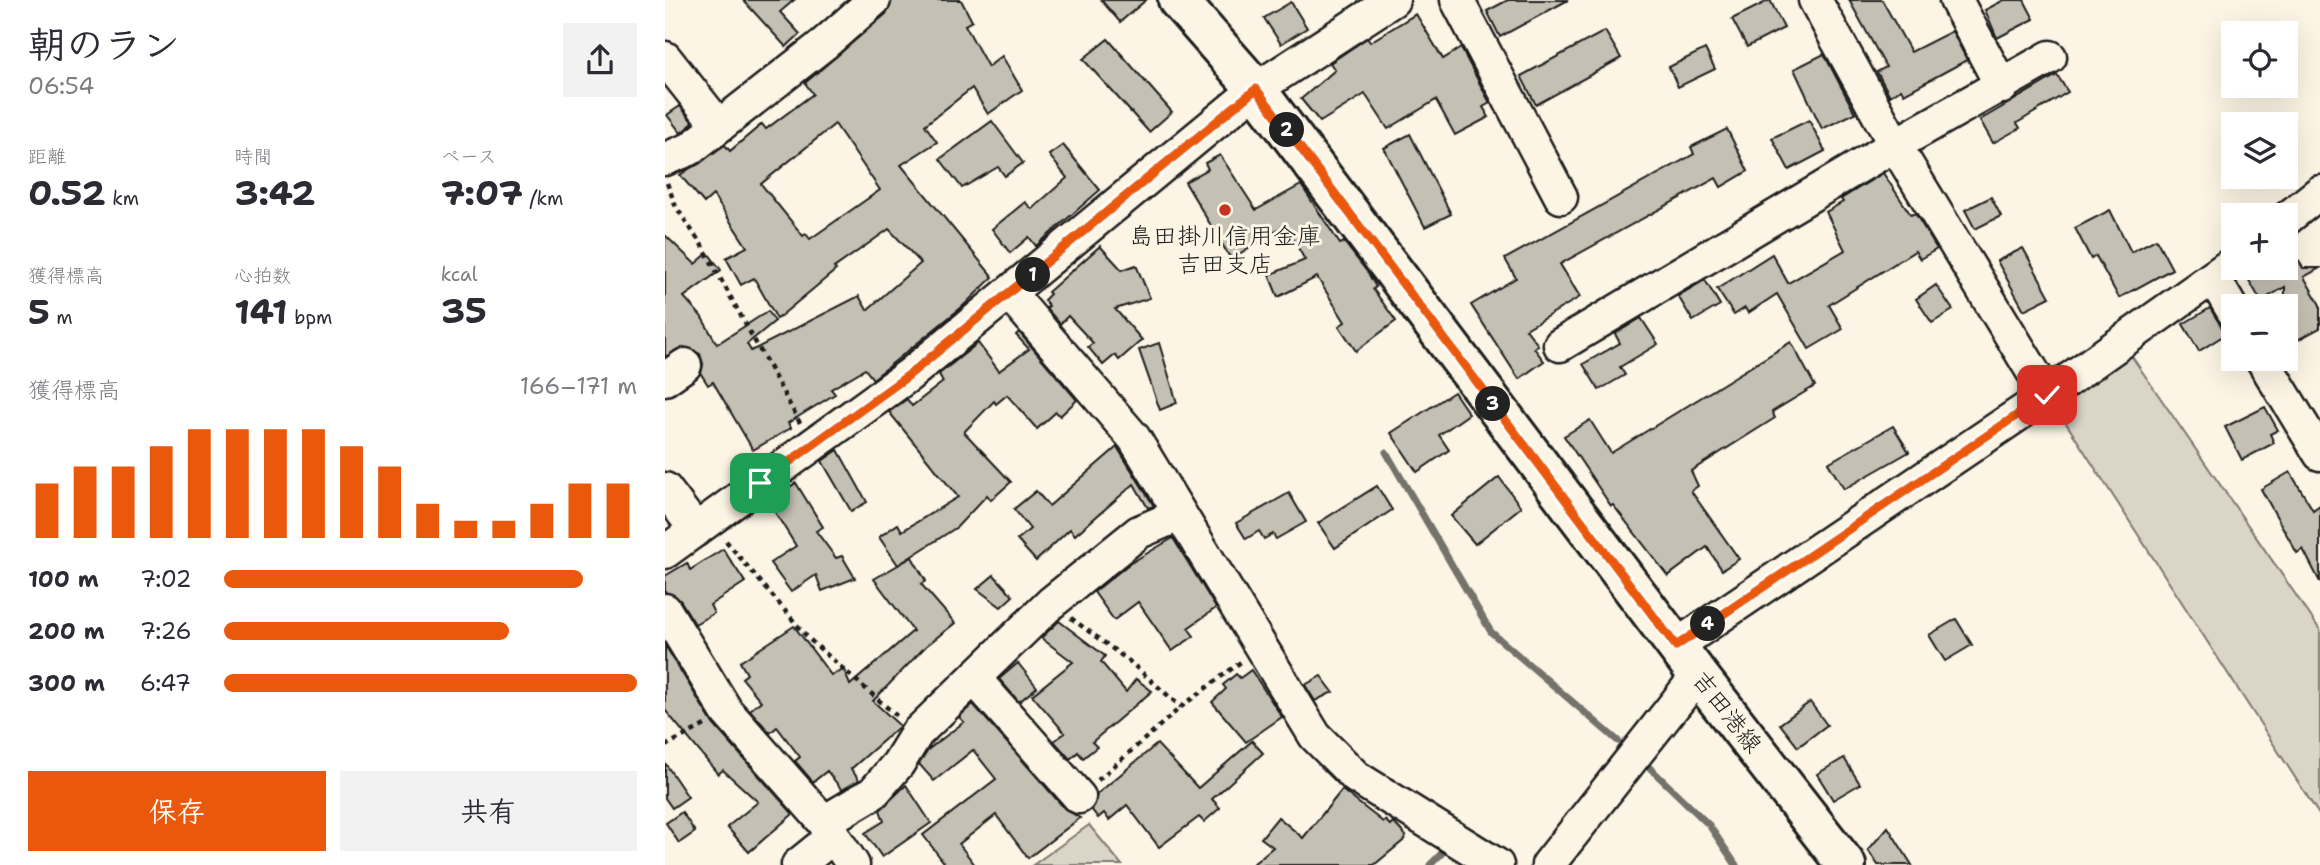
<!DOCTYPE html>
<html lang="ja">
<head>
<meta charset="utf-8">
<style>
	:root { --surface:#fff; --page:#f2f2f3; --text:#2b2b33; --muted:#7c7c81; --accent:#ea580c }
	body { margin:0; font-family:"Shantell Sans","Klee One",sans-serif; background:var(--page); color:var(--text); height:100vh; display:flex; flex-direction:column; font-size:26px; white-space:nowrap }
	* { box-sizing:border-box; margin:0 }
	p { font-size:23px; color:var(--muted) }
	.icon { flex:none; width:38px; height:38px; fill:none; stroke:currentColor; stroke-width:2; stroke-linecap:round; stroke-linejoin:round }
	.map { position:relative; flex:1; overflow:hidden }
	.details { display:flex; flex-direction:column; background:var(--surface); width:665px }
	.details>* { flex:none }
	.buttons { position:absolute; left:1556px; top:21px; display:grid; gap:14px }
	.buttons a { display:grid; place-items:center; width:77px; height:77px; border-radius:0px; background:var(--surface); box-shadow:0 7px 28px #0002; font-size:35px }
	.pin { position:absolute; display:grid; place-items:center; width:60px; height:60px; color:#fff; margin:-30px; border-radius:14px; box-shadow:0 4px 10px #0006 }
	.km { position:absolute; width:35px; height:35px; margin:-18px; border-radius:50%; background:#222; color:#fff; font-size:19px; line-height:35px; text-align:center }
	.round { display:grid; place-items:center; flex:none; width:74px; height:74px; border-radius:0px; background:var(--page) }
	.overview { display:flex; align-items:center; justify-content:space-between; height:119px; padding:0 28px }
	h1 { font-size:38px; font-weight:700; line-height:52px }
	.figures { display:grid; grid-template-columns:repeat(3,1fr); gap:10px; height:119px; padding:7px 28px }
	.figures div { display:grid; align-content:center }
	.figures b { font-size:35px; font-weight:700 }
	.figures small { font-size:19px; font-weight:400 }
	.figures p { font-size:19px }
	.chart { height:196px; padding:14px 28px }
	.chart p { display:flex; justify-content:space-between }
	.chart svg { width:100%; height:126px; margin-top:7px; stroke:var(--accent); stroke-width:6 }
	.button { display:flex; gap:14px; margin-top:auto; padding:14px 28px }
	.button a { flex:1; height:80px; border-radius:0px; background:var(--accent); color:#fff; font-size:28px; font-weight:700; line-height:80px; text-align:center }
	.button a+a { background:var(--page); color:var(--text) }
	ul { padding:0 28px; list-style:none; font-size:23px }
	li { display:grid; grid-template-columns:112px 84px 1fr; align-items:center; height:52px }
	li i { height:18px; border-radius:9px; background:var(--accent) }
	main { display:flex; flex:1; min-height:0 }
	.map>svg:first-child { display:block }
</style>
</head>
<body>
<main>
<section class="details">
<div class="overview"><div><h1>朝のラン</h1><p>06:54</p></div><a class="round"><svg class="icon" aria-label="share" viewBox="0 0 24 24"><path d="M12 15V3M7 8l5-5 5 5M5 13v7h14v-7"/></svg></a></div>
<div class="figures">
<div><p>距離</p><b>0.52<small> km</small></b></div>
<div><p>時間</p><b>3:42</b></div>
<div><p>ペース</p><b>7:07<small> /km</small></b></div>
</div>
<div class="figures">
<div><p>獲得標高</p><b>5<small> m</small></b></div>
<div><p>心拍数</p><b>141<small> bpm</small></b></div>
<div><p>kcal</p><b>35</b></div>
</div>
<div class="chart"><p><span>獲得標高</span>166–171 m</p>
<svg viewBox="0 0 160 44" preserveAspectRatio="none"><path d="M5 44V25M15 44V19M25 44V19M35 44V12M45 44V6M55 44V6M65 44V6M75 44V6M85 44V12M95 44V19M105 44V32M115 44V38M125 44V38M135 44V32M145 44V25M155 44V25"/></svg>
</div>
<ul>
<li><b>100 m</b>7:02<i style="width:87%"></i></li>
<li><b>200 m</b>7:26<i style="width:69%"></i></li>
<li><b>300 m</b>6:47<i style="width:100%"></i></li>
</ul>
<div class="button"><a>保存</a><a>共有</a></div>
</section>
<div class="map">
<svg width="1655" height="865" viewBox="0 0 1655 865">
	<rect width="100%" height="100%" fill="#fcf5e5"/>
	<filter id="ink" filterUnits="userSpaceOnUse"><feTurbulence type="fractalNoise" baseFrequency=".0143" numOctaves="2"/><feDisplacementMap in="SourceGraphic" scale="14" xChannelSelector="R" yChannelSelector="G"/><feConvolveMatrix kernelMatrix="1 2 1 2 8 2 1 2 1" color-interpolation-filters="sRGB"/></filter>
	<g filter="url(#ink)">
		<!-- green -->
		<g fill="#dbd5c8" stroke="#7c7872" stroke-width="2">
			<path d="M1461,348l194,282v186l-267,-413z"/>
			<path d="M424,825l33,40h-89z"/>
		</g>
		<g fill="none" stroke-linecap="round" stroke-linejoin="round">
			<!-- stream -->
			<g stroke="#75726c" stroke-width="7">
				<path d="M721,452l105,180 127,109"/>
				<path d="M985,768l59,57 27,40"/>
				<path d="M765,865l21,-21"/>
			</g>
		</g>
		<!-- building -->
		<g fill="#c4c0b3" stroke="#1c1c1c" stroke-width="2" fill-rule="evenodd">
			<path d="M78,0h51l-14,12 20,22 -14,13z"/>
			<path d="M227,0h69l11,21 -7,4 23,42 14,-11 20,34 -34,24 -16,-26 -47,37 12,17 -36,23 92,112 -31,30 -89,72 -8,-10 -34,20 4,5 -47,29 3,5 -38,22 -40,-68 -5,3 -7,-11 2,-10 -3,-10 -16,-7 -19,10v-122l30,29 13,-11 13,17 -37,27 17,19 16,28 51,-33 7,10 -28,23 4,7 108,-55 8,14 54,-47 -32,-34 -55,39 2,2 -59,49 -23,-41 -13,7 -15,-27 21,-11 -34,-52 -9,8 -24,-28 45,-30 5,6 32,-27 4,5 47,-35 -8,-11 81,-69zM170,124l45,66 -70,49 -4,-5 -3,2 -42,-52z"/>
			<path d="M436,0h45l-26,22z"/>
			<path d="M843,0h60l-68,37 -13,-26z"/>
			<path d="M1105,0l14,28 -37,19 -15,-28z"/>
			<path d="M1184,0h33l29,52 41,-21 15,29 -63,34 -3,-5 -11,7 -13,-24 9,-5z"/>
			<path d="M1339,0h20l10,19 -37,19 -12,-28z"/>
			<path d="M626,2l16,26 -26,16 -17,-26z"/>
			<path d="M751,14l27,45 18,-11 29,55 -7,4 6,10 -34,18 -19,-35 -48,29 -23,-35 -45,28 -19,-23 34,-29 -5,-7 37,-25 3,4z"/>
			<path d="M940,31l16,27 -85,47 -15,-29z"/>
			<path d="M443,39l64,73 -23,20 -66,-73z"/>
			<path d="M1040,49l10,20 -37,18 -9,-20z"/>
			<path d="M1159,54l31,59 -33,16 -28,-60z"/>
			<path d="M1392,75l11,17 -51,31 3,5 -27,15 -13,-23z"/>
			<path d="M15,106l13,17 -12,10 -14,-18z"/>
			<path d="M1144,120l16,31 -36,19 -17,-32z"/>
			<path d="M327,121l31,42 -18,13 -7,-9 -36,21 -22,-29z"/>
			<path d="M1062,129l21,42 -27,16 -5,-9 -156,86 20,33 -54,32 12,16 -4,3 10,13 -25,18 -48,-74 45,-27 -11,-19 189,-105 -3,-7z"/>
			<path d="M745,134l41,80 -26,13 -41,-79z"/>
			<path d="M398,145l37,45 -64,56 -7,-9 -19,16 -18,-24 33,-27 7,7 35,-31 -18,-23z"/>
			<path d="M555,155l36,55 45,-25 39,59 4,-2 24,31 8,14 -3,2 23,32 -40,30 -17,-25 6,-4 -28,-45 -39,20 -9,-22 36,-15 -20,-35 -54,34 -46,-77 23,-13 -3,-6z"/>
			<path d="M1218,173l28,42 4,-2 22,36 -17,10 -5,-8 -86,54 14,24 -34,20 -32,-55 -29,19 -3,-5 -11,7 -17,-26 55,-35 16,29 57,-33 -19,-38 17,-10 -2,-3z"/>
			<path d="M1326,197l10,19 -26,13 -10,-19z"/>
			<path d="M1445,210l21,42 25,-13 16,30 -53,29 -23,-42 -5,3 -16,-31z"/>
			<path d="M1620,238l18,30h17l-16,9 16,28v23l-26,14 -9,-15v-40l-24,14 -14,-24 17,-9h21z"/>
			<path d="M435,246l22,24 14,-5 14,33 -35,11 27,31 -23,20 -4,-5 -12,10 -15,-18 5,-4 -25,-27 -8,8 -14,-16 3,-2 -5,-6 6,-6 -2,-2z"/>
			<path d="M1358,248l27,49 -26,13 -27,-49z"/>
			<path d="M1040,280l15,25 -27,16 -15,-25z"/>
			<path d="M1271,285l17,25 -21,13 -16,-24z"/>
			<path d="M1545,308l16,26 -27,17 -16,-27z"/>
			<path d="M976,318l17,26 -38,23 5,8 -26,15 -16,-26 37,-21 -5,-9z"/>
			<path d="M354,332l58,68 -17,16 -4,-4 -19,17 -30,-34 -11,9 -2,-3 -30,31 47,50 -20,18 -4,-5 -30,32 -59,38 -19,-28 19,-13 4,7 56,-34 -69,-85 18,-13 5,7 31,-24 -4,-8 39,-31 21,28 30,-22 -13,-14z"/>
			<path d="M1126,342l24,44 -43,26 3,6 -84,53 7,15 -7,5 48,68 -17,11 -15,-23 -39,29 -55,-71 -2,1 -47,-70 26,-16 21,33z"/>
			<path d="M494,343l18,60 -17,7 -21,-60z"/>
			<path d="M789,392l15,22 -30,21 10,15 -32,22 -26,-39z"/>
			<path d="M1600,407l13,23 -8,4 4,9 -32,17 -17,-33z"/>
			<path d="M1228,426l16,26 -65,37 -16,-26z"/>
			<path d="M452,447l37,59 -6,2 -14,-24 -59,51 -5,-6 -34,32 -19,-21 13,-11 -16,-20 22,-18 13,15z"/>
			<path d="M173,450l29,52 -16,9 -29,-50z"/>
			<path d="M1625,472l23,38 7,-5v77l-17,-33 -6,4 -36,-64z"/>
			<path d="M834,477l22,30 -46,37 -24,-28z"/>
			<path d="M131,483l27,44 -7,4 20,27 6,-2 13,22 -33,13 -6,-16 -25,17 -21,-29 26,-17 -28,-45z"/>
			<path d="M712,486l15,24 -57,38 -17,-25z"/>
			<path d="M624,493l17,29 -30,17 -3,-5 -9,5 -5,-8 -13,8 -10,-16z"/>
			<path d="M508,538l43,70 -28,20 6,8 -22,15 -34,-49 -24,18 -20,-28 35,-28z"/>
			<path d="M58,549l22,33 -35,23 4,8 -19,11 -15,-24 -15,-8v-16l22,-13 3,7z"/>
			<path d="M247,557l14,24 -5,3 34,39 -29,23 -53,55 27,25 -49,43 8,11 -17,10 -15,-19 -14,11 -18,-21 5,-4 -23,-30 -7,6 -20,-23 11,-9 -19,-23 5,-4 -7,-12 54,-36 37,49 13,-5 6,15 63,-54 -39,-52z"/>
			<path d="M329,575l19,21 -12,11 -24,-18z"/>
			<path d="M1291,619l16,26 -27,16 -16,-26z"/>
			<path d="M394,621l46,35 -4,6 25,30 10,-13 16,12 -60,51 5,5 -14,11 -5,-6 -8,7 -16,-18 11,-8 -33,-38 41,-33 -32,-24z"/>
			<path d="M0,645l48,79 80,90 -44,38 -22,-25 31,-25 -35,-32 -5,4 -53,-64z"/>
			<path d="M353,663l19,24 -18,15 -20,-23z"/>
			<path d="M586,670l31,47 -36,25 -34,-40 14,-13 -3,-4 13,-11 4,4z"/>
			<path d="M656,676l12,16 -18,9 -10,-16z"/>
			<path d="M1145,702l17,23 -29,22 -18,-23z"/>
			<path d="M308,704l92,105 15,9 -52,40 -32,-43 -37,29 16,21h-29l-23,-30 73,-56 -23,-29 -39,31 -15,-17 10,-15 35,-27 -5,-5z"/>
			<path d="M587,741l11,12 -51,46 8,9 -16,14 -5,-5 -40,30 -32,-42 -18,15 -5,-7 -6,5 -6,-8 5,-16 60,-50 41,44z"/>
			<path d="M1179,758l16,26 -27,16 -16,-26z"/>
			<path d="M0,763l23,34 -16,11 -7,-10z"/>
			<path d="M241,785l25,38 -49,34 -17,-24 19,-12 -4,-11z"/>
			<path d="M677,790l41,32 2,-2 5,5 3,-3 13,14 -3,5 -29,24h-122l21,-18 -12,-9 17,-21 25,21z"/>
			<path d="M17,812l13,20 -16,11 -13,-20z"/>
			<path d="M1223,827l24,38h-34l-10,-15z"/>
		</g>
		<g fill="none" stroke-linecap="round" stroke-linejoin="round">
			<defs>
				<g id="minor">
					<path d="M792,0l104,197"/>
					<path d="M1150,0l80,145 152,250"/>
					<path d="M1291,0l46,87"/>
					<path d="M0,58l53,67"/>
					<path d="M0,159l25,-10 134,-105 50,-44"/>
					<path d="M1620,220l35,-28"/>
					<path d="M1549,279l19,32"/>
					<path d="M345,294l124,144 181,298 41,41 141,88"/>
					<path d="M895,345l335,-200 155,-88"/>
					<path d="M1597,359l58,95"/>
					<path d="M0,379l20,-14"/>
					<path d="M0,489l31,41"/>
					<path d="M0,552l244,-177 347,-286 137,-89"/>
					<path d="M0,610l62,102 97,110 29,43"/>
					<path d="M1011,646l371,-251 186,-132"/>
					<path d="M309,678l105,119"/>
					<path d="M159,822l49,-29 25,-29 19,-31 134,-130 88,-71 40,-17"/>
					<path d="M133,865l36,-29"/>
					<path d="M883,865l150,-190"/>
				</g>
				<path id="major" d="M513,0l78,89 442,586 148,190"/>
			</defs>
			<!-- minor casing -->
			<use href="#minor" stroke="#1c1c1c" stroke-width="37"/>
			<!-- major casing -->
			<use href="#major" stroke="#1c1c1c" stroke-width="44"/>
			<!-- path -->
			<g stroke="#1c1c1c" stroke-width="4.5" stroke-dasharray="5 5" stroke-linecap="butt">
				<path d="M2,183l9,24 27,40 97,176"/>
				<path d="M61,541l83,98 89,78"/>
				<path d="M406,618l58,43 52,46"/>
				<path d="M0,746l40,-21"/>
				<path d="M433,780l83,-73 61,-46"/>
			</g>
			<!-- minor -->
			<use href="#minor" stroke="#fcf5e5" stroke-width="32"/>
			<!-- major -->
			<use href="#major" stroke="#fcf5e5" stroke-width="38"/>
		</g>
	</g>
	<g fill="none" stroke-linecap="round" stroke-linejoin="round" filter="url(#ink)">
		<defs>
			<path id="route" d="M95,483l149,-108 347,-286 420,557 371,-251"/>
		</defs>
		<!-- route casing -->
		<use href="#route" stroke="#fff" stroke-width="14"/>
		<!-- route -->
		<use href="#route" stroke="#ea580c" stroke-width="9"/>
	</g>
	<!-- markers -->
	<circle fill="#c8321e" stroke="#fcf5e5" stroke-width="2.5" cx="560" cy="210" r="7"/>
	<g text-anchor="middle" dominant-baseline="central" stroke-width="6" stroke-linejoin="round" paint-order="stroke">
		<!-- poi labels -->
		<g font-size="24" fill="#1c1c1c" stroke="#fcf5e5">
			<text x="560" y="236">島田掛川信用金庫<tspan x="560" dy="28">吉田支店</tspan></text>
		</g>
		<!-- street labels -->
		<g font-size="24" fill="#1c1c1c" stroke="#fcf5e5">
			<text transform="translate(1062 712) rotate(52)">吉田港線</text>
		</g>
	</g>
</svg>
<div class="buttons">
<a><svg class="icon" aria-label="locate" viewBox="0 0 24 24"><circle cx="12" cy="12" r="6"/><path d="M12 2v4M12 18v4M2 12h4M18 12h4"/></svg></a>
<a><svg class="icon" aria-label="layers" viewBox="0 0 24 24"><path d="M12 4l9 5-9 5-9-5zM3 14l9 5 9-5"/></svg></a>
<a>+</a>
<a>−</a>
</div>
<div class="pin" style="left:95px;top:483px;background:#1e9e55"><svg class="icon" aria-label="arrive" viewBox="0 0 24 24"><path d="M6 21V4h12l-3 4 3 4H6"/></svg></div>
<div class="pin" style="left:1382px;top:395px;background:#d93025"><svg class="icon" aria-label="check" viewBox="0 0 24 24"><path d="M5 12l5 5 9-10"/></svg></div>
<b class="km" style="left:368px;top:275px">1</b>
<b class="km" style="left:622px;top:130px">2</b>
<b class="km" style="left:828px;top:404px">3</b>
<b class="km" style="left:1043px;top:624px">4</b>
</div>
</main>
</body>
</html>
